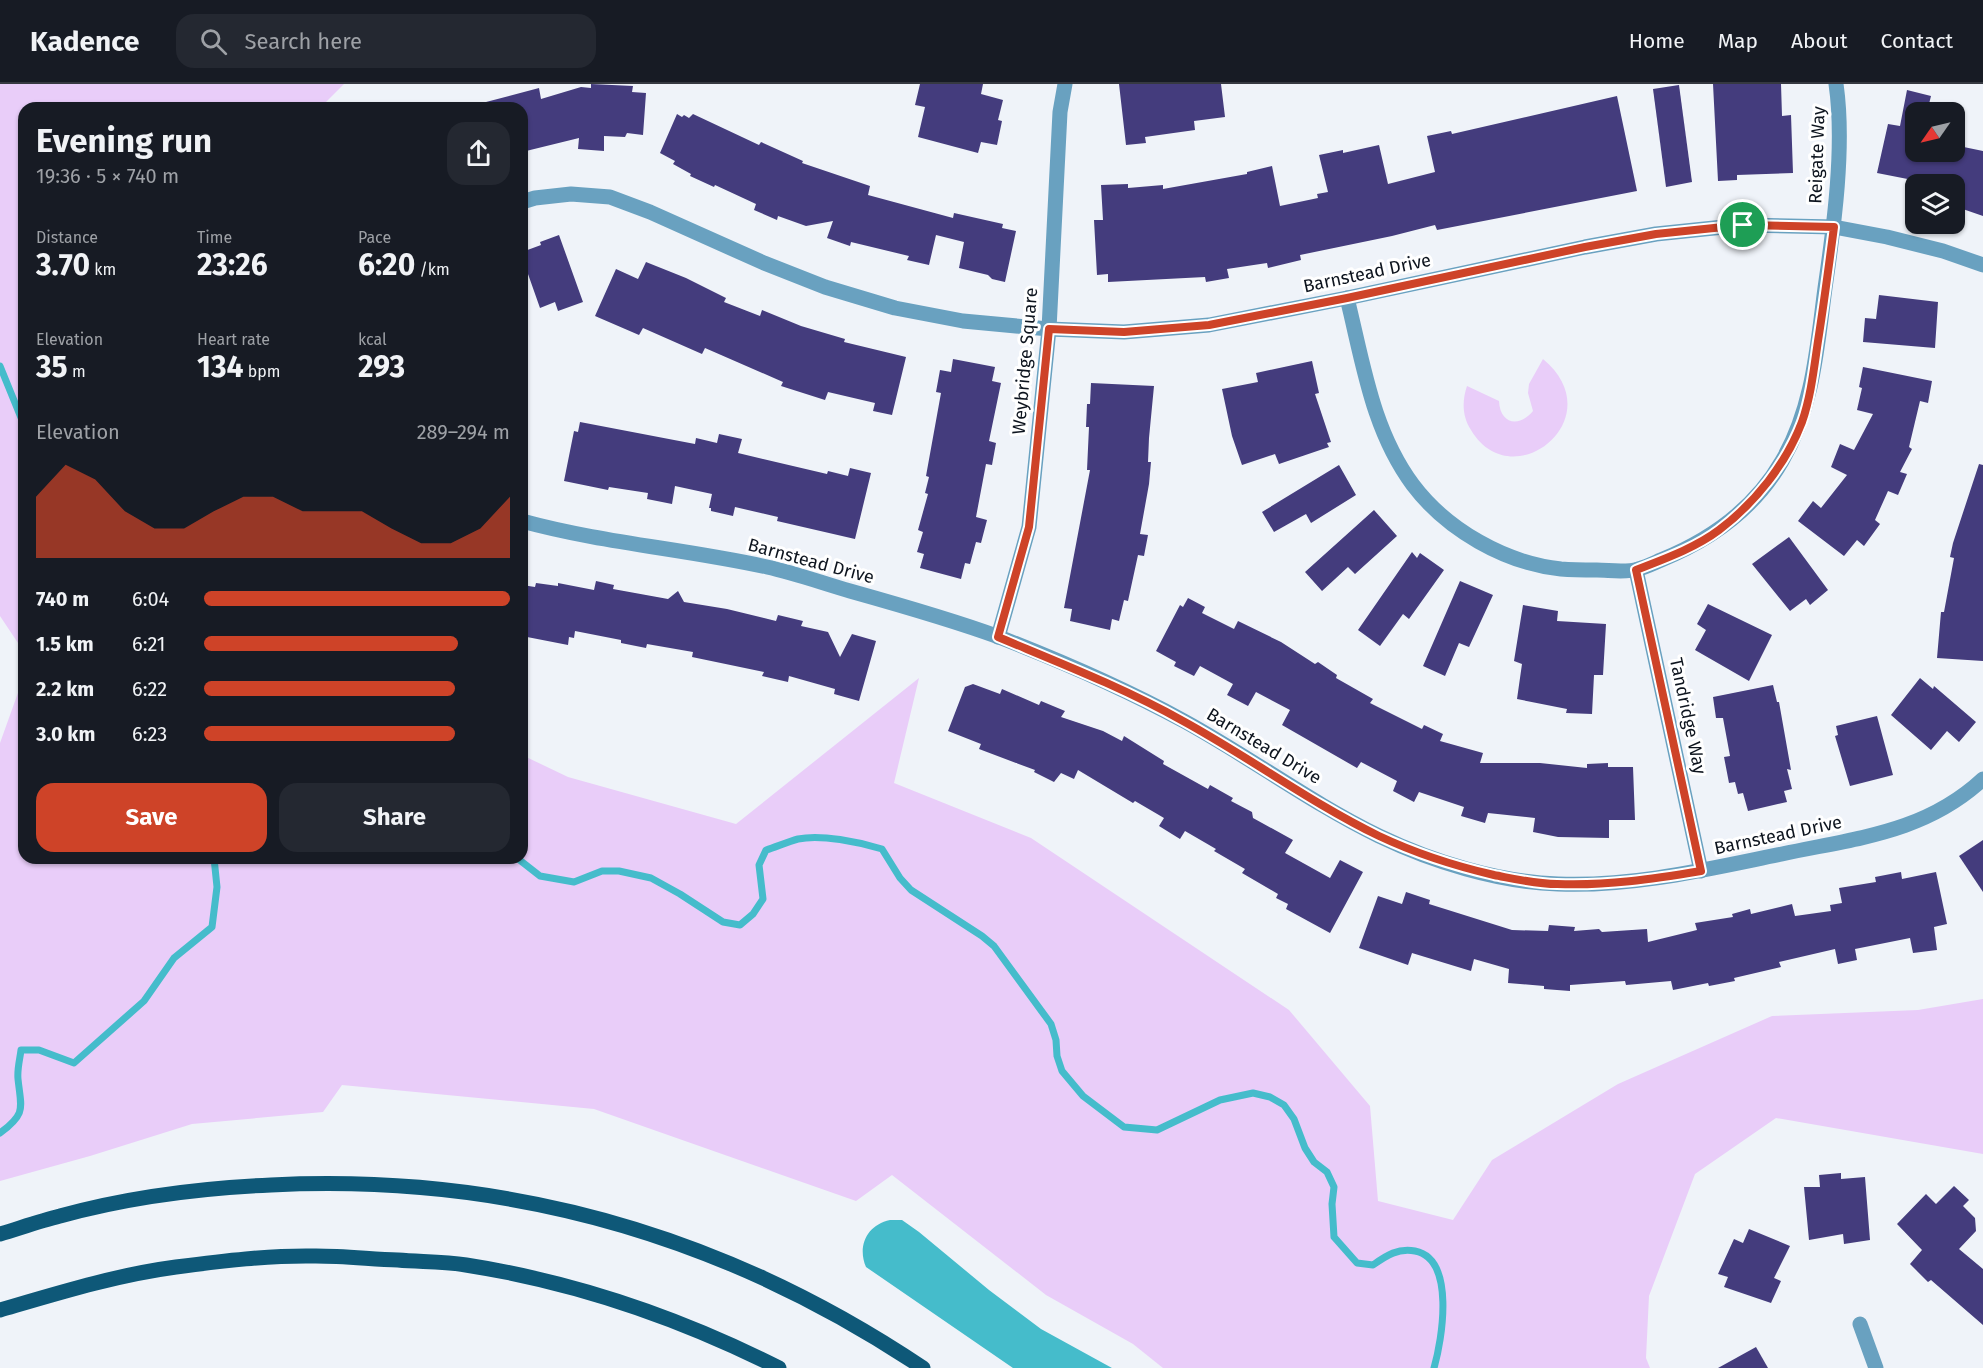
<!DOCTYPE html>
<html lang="en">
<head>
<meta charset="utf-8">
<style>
	:root { --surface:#171b24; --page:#242831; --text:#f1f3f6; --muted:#9ea1a6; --line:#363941; --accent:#ce4328 }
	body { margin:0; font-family:"Fira Sans",sans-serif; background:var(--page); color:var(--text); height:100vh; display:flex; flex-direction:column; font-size:22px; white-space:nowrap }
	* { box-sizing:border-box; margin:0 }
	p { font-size:20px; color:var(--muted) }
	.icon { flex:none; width:33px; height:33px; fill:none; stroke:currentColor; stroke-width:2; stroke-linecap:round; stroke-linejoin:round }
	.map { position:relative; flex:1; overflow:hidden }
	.panel { position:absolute; left:18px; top:18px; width:510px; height:762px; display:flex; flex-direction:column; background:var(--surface); border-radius:18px; box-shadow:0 2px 4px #0004 }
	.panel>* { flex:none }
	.needle { width:39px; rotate:236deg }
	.controls { position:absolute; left:1905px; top:18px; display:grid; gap:12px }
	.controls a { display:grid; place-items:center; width:60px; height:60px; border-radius:12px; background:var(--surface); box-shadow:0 2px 4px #0004; font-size:30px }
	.pin { position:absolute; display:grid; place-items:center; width:51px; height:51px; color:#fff; margin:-26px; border:3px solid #fff; border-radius:50%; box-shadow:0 2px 6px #0007 }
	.round { display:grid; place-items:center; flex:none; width:63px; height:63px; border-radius:18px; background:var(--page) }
	.summary { display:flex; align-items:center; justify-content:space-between; height:102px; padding:0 18px }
	h1 { font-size:33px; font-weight:700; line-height:45px }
	.metrics { display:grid; grid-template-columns:repeat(3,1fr); gap:9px; height:102px; padding:6px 18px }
	.metrics div { display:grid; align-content:center }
	.metrics b { font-size:30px; font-weight:700 }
	.metrics small { font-size:16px; font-weight:400 }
	.metrics p { font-size:16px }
	.chart { height:168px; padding:12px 18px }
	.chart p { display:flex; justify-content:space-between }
	.chart svg { width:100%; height:108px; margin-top:6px; fill:var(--accent); opacity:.7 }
	.action { display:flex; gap:12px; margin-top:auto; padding:12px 18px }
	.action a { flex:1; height:69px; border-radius:18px; background:var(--accent); color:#fff; font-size:24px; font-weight:700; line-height:69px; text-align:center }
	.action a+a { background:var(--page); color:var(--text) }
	ul { padding:0 18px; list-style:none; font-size:20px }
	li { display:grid; grid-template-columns:96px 72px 1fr; align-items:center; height:45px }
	li i { height:15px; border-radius:8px; background:var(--accent) }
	header { display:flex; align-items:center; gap:36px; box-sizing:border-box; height:84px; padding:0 30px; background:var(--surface); border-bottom:2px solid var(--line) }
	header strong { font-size:28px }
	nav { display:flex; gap:33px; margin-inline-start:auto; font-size:21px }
	.search { width:420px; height:54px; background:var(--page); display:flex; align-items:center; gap:15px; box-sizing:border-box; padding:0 21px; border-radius:18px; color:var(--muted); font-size:22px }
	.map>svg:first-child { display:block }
</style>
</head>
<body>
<header>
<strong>Kadence</strong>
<div class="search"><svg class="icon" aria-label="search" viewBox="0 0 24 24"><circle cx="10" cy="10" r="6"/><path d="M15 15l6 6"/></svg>Search here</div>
<nav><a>Home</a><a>Map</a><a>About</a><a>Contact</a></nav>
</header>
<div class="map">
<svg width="1983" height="1284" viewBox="0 0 1983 1284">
	<rect width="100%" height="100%" fill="#eff3f9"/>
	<!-- green -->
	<g fill="#e9cdf9">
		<path d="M0,0h344l-24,24h-296v544l-24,-36z"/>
		<path d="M1543,275c71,59 -31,140 -72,71 -9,-14 -9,-29 -4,-44l32,15c1,23 20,27 34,10l-5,-18 1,-9z"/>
		<path d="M24,592v182h498v-103l46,22 168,47 183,-146 -25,105 137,55 258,172 81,96 8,95 75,19 39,-60 126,-76 154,-68 146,-6 65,-11v155l-207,-36 -81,56 -46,122 -3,62 4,10h-487l-30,-24 -87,-49 -154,-120 -36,26 -262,-92 -252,-24 -19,27 -131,12 -102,32 -90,25v-438z"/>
	</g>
	<!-- water -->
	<path fill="#45bccb" d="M890,1136h12l17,12 70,58 52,39 71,39h-99l-147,-101c-9,-21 1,-42 24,-47z"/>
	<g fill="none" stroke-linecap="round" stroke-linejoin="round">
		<!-- stream -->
		<g stroke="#45bccb" stroke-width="7">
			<path d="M0,282l24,59"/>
			<path d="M517,774l23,18 34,6 28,-11h17l32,7 29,16 43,28 17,3 13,-11 10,-15 -4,-34 7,-15c10,-3 21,-8 32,-11 23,-5 61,3 84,10l18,29 11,12 71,46 12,10 57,78 5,16 1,16 5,15 21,25 41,31 33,3 63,-30 33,-7 17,4 14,8 10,14 11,29 9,14 13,10 7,15 -2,17 2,33 23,26 16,2c14,-10 25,-17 42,-14 41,8 27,89 19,117"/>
			<path d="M0,1049c27,-20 21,-25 18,-54 -1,-10 2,-20 3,-29h18l35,13 70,-62 30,-43 38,-31 5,-40 -3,-29"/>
		</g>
	</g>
	<!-- building -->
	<g fill="#443c7d">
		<path d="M591,0l42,2 -1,6 14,1 -3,42 -16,-2 -2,4 -21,-1v15l-26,-2 1,-11 -57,14v-44h-35l-1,-6 53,-14 2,11 40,-12 10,1z"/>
		<path d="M920,0h63l-2,10 22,6 -5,20 4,1 -5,24 -16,-3 -3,11 -60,-16 7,-30 -10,-2z"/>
		<path d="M1119,0h102l4,33 -31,4 1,9 -50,7 1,6 -20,2z"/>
		<path d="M1713,0h68l1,32 9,-1 2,58 -56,2v5l-19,1z"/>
		<path d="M1679,1l13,97 -26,5 -13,-98z"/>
		<path d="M1907,6l24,6 -4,16h-11v40h38v-7l29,6v65l-29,-10v-22h-21l-56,-11 11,-49 12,2z"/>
		<path d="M1617,12l20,95 -200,39 -2,-5 -43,11 -92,19 1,5 -33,8 -1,-5 -40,6 2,9 -23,4 -1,-5 -97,5v-8l-11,1 -3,-55h9l-2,-35 27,-1v4l35,-3v4l84,-15v-2l25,-6 8,40 38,-8 -1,-4 11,-2 -9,-37 24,-5v3l36,-8 9,39 47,-12 -8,-36 24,-5 1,3z"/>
		<path d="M677,30l5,3 2,-2 5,3 4,-4 66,31 2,-3 42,19 -1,2 68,23 -2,9 85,23 1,-5 49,11 -1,4 14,3 -11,51 -13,-3 -4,-4 -29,-7 5,-26 -28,-7 -7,30 -22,-5 2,-4 -58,-14 -1,4 -23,-8 6,-17 -27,5 -28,-10 -1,4 -23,-10 2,-6 -41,-19 -1,2 -24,-11 1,-2 -18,-10 2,-3 -15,-8z"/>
		<path d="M559,151l24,67 -25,9 -3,-9 -15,6 -18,-51v-5l19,-7 -1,-3z"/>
		<path d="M646,178l40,16 40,20 -2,4 36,14 2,-6 39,16 44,13 -1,3 62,15 -14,58 -19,-4 2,-8 -47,-11 -3,8 -44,-14 2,-4 -78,-34 -3,6 -59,-26 -4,7 -44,-19 21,-47 22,10z"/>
		<path d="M1879,211l59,7 -3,46 -72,-6 2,-24 11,1z"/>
		<path d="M953,275l42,8 -3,14 9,2 -12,58 7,2 -4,22 -6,-1 -10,53 11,3 -6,23 -5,-1 -6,22 -5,-1 -4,16 -41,-11 4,-14 -7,-2 6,-20 -5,-2 10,-36 -3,-1 4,-16 -3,-1 15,-83 -5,-1 4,-22 11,2z"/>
		<path d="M1312,277l7,32 -4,1 16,48 -4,1 2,4 -50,17 -4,-10 -33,11 -10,-29 -10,-47 36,-7 -2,-9z"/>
		<path d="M1863,283l69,14 -4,22 -8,-2 -11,46 3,2 -12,23 7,2 -9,21 -10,-4 -13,29 5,4 -16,22 -7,-6 -13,16 -46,-35 15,-20 8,7 26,-33 -16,-8 9,-23 14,6 19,-36 -16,-4 5,-22 -3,-1z"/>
		<path d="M1091,299l63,3 -5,52 -1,24h3l-2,22 -9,50 8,1 -4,21 -6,-1 -10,46 -4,-1 -5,21 -7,-2 -2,11 -40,-9 2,-12 -8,-1 26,-138h-3l2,-43h-3l1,-23h3z"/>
		<path d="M580,338l115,22 1,-6 21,5 2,-9 23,5 -4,14 89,21 1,-3 20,5 2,-8 21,5 -16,66 -78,-18 1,-4 -43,-10 -2,9 -22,-5v-3h-2l3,-14 -37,-8 -3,18 -25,-5 1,-6 -39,-6 -1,3 -44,-9 10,-50 4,1z"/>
		<path d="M1979,380l4,1v196l-46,-3 4,-46h3l10,-54 -4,-1 3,-14z"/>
		<path d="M1339,381l17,30 -45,28 -5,-9 -32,18 -12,-20z"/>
		<path d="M1374,426l23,26 -42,38 -7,-7 -26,24 -17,-19z"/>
		<path d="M1789,453l39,53 -18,15 -4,-6 -16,12 -38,-47z"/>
		<path d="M1412,468l5,6 3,-5 24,17 -35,49 -6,-5 -23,32 -22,-16z"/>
		<path d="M596,497l18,4 -1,4 55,10 10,-8 6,11 43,7 49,12 2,-6 25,6 -2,5 27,6 12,25 12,-23 24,7 -17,60 -25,-7 1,-5 -46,-13 -1,6 -26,-6 2,-4 -72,-15 1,-5 -46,-8 -1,4 -25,-5v-3l-46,-9 -1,7 -5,-1 -1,8 -46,-9v-51l13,2 1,-4 22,3v-3l36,7z"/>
		<path d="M1460,497l33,14 -24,52 -10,-4 -14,33 -22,-10z"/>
		<path d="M1188,514l17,9 -3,6 32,16 4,-8 43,21 34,22 3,-2 19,13 -1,3 37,21 -3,4 52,26 2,-4 19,9 -3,7 43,12 -3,10h60l47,5v-4l21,-1v4h25l2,53h-26v18l-51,-1 -25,-5 2,-14 -47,-5 -3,10 -24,-7 3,-9 -45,-15 -5,10 -21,-11 4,-10 -36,-19 -4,6 -75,-43 8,-15 -34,-18 -8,14 -21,-11 6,-11 -33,-18 -6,10 -20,-10 2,-4 -20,-11 24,-46 3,2z"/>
		<path d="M1708,520l64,31 -23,46 -54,-31 11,-20 -9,-6z"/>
		<path d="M1523,521l35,6 -1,10 49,3 -3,51h-9l-2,39 -26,-1 1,-4 -50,-10 5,-35 -8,-3z"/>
		<path d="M1920,594l13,11 1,-3 42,36 -17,20 -12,-11 -16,19 -40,-35z"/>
		<path d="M973,600l27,10 2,-5 37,16 2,-4 24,10 -4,6 42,14 19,10 2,-5 40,25 -1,3 45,25 2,-4 23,13 -2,3 21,11 1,6 40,22 -8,13 45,25 10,-18 23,12 -33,61 -44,-24 2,-5 -12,-6 2,-4 -36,-21 3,-4 -31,-18 2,-2 -31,-18 -5,8 -21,-13 5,-8 -29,-17 -2,2 -55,-33 -4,9 -13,-6 -7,9 -20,-10 1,-2 -56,-21 2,-5 -33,-13 17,-44z"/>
		<path d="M1773,601l4,17h2l12,68 -4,-1 5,20 -8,2 3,11 -39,9 -5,-18 -5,1 -3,-12 -6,1 -5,-26 6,-1 -7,-38h-7l-3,-21z"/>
		<path d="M1877,632l16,59 -43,11 -15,-50 3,-1 -2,-9z"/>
		<path d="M1983,756v52l-24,-36z"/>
		<path d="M1901,788l1,7 34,-7 11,52 -13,3 3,23 -24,3 -3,-15 -55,11 2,11 -19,4 -3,-15 -56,13 2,5 -47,11 1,3 -26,5 -1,-3 -35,7 -2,-9 -45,4 -1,-4 -55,4v6l-26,-2v-3l-36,-3 1,-14 -35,-10 -3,12 -59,-18 -4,12 -49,-17 19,-52 24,8 4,-12 24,8 -1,4 83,26 36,1 1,-6 26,2 -1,4 25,-2 3,3 45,-3 1,13 49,-12 -2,-7 38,-6 -1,-3 18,-5 1,5 41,-10 3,12 36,-5 -1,-6 12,-2 -3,-15 37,-6 -1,-5z"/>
		<path d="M1841,1089v6l24,-2 5,63 -26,4 -1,-10 -34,6 -5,-53h16l-1,-12z"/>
		<path d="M1954,1102l15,14 -6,6 12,12 1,13 -17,18 24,20v56l-52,-45 -3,2 -18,-18 12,-14 -25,-26 29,-30 10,10z"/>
		<path d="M1749,1145l41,17 -16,32 7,3 -10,22 -47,-16 4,-10 -10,-3 16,-35 9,4z"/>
		<path d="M1756,1263l12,21h-50z"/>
	</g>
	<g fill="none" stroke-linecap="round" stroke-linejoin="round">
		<!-- street -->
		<g stroke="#69a1c0" stroke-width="15">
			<path d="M522,118l13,-4 36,-4 39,3 40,15 114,51 61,24 70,21 68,13 86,8 75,3 85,-7 138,-27 238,-51 71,-13 87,-9 91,2 53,10 56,14 40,14"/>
			<path d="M1347,214c16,64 25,132 66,187 34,45 92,78 148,84 12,1 24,1 36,1 12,0 29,3 41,-1 8,-2 16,-6 23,-9 49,-20 94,-52 121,-99 31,-53 35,-113 43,-173 9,-62 20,-142 11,-204"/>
			<path d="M522,437c80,22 164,28 245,46 28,6 55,16 83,24 50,14 100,28 149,46 62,24 126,52 185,84 66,36 127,82 195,115 54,26 119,46 179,48 76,3 150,-15 224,-30 74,-16 143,-21 201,-75"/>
			<path d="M1636,486l65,301"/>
			<path d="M998,553l31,-110 20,-198 11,-217 5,-28"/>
			<path d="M1860,1240l16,44"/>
		</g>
		<!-- primary -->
		<g stroke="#0e5878" stroke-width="15">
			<path d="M0,1150c20,-6 40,-13 60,-18 69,-19 141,-28 211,-31 237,-12 455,51 652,183"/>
			<path d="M0,1226c58,-17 116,-35 176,-43 46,-6 94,-12 140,-11 27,0 55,3 82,4 22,2 45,1 68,5 109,17 214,53 313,103"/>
		</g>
	</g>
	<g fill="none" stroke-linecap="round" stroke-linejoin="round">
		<defs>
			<path id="route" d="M1743,141l91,2c-5,38 -10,76 -16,114 -4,27 -7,55 -16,81 -16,42 -47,81 -83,108 -24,18 -55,29 -83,40l65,301c-48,8 -95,15 -144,13 -21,0 -42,-5 -63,-9 -39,-9 -79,-22 -115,-39 -68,-33 -130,-79 -196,-115 -59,-33 -123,-58 -185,-84l31,-110 20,-198 75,3 85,-7 138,-27 238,-51 71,-13z"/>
		</defs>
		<!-- route casing -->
		<use href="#route" stroke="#fff" stroke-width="12"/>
		<!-- route -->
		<use href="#route" stroke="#ce4328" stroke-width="8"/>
	</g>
	<g text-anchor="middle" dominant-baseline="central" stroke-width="6" stroke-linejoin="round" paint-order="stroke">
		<!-- street labels -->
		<g font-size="18" fill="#0d141e" stroke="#fff">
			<text transform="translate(1817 71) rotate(-88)">Reigate Way</text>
			<text transform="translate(1367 189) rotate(-12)">Barnstead Drive</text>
			<text transform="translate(1025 277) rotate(-85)">Weybridge Square</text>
			<text transform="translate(811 477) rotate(15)">Barnstead Drive</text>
			<text transform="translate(1688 632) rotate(78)">Tandridge Way</text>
			<text transform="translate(1264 662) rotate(31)">Barnstead Drive</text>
			<text transform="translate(1778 751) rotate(-12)">Barnstead Drive</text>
		</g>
	</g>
</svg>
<div class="controls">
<a><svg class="needle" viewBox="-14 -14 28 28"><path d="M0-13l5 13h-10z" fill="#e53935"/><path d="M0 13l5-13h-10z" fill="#9ea1a6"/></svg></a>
<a><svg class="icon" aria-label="layers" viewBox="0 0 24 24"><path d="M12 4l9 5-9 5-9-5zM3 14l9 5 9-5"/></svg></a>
</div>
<div class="pin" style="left:1743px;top:141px;background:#1e9e55"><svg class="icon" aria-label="arrive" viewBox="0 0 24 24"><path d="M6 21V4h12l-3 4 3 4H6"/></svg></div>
<section class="panel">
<div class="summary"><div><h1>Evening run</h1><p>19:36 · 5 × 740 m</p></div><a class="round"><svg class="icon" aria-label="share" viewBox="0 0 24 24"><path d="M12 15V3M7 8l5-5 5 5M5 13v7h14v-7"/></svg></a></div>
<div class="metrics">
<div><p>Distance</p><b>3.70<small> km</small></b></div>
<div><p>Time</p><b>23:26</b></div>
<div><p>Pace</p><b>6:20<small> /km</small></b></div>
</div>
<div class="metrics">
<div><p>Elevation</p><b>35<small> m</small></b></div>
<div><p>Heart rate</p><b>134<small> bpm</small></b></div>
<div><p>kcal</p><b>293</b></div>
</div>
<div class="chart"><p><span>Elevation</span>289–294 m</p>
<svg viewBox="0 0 160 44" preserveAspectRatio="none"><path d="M0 44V19L10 6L20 12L30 25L40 32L50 32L60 25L70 19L80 19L90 25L100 25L110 25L120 32L130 38L140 38L150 32L160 19V44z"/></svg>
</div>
<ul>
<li><b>740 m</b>6:04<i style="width:100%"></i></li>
<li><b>1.5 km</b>6:21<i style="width:83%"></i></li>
<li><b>2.2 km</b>6:22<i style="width:82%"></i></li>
<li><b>3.0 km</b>6:23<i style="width:82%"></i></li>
</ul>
<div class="action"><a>Save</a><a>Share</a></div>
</section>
</div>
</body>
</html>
